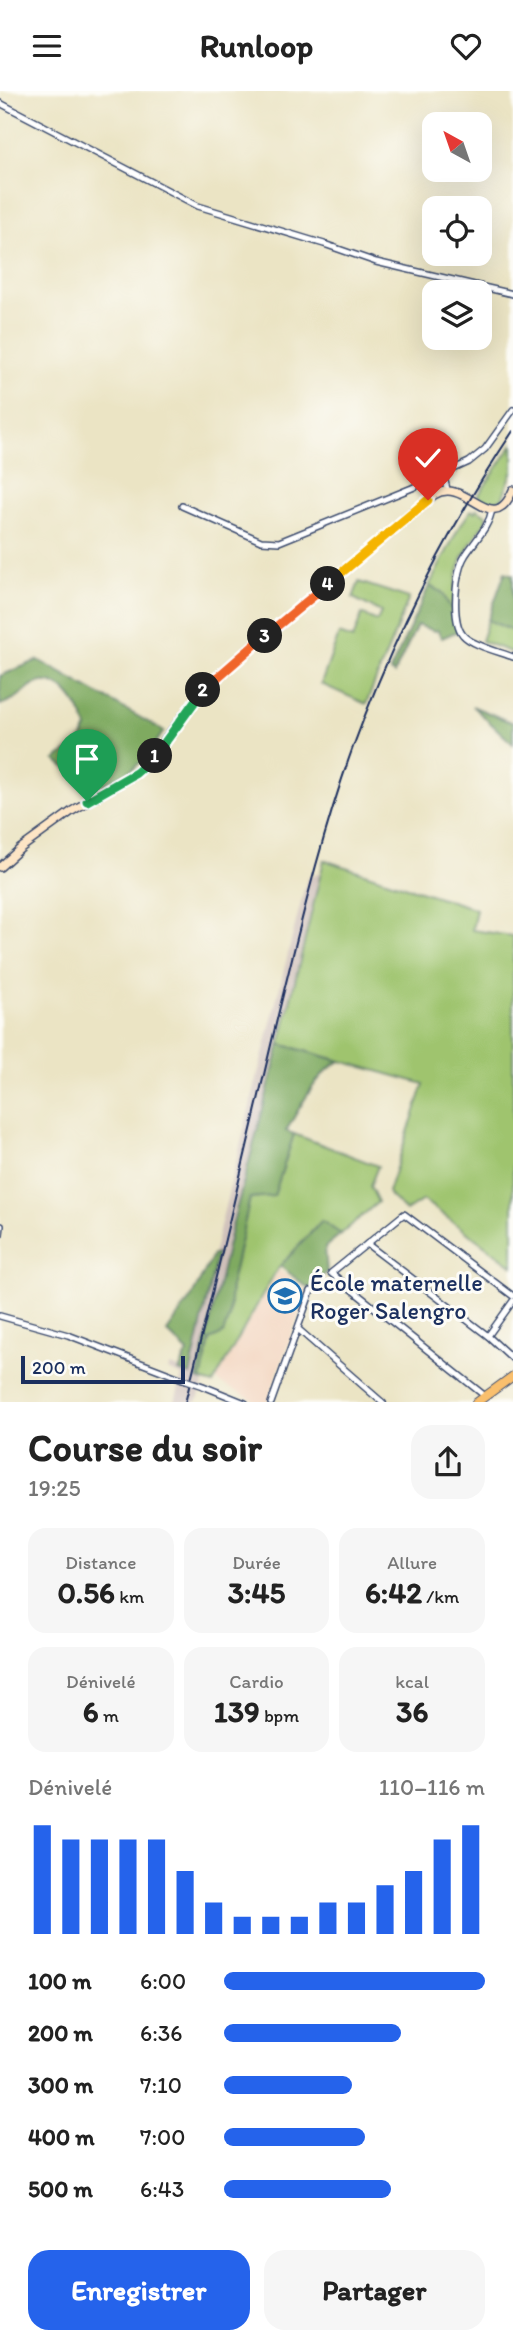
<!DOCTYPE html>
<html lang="fr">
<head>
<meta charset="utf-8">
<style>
	:root { --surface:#fff; --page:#f6f6f6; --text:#222; --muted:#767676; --accent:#2563eb }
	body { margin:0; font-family:Itim,sans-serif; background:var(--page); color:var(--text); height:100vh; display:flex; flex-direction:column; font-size:26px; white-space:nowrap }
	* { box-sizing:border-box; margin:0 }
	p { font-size:23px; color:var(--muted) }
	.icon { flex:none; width:38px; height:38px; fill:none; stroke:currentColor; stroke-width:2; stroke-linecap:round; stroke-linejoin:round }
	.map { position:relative; height:1311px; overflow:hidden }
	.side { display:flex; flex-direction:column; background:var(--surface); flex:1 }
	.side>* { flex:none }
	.needle { width:46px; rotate:320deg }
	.tools { position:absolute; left:422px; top:21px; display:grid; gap:14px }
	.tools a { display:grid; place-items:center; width:70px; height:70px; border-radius:14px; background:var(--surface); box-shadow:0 7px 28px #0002; font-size:35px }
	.scale { position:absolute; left:21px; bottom:18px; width:164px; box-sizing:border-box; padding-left:7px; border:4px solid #1b2f5e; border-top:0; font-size:19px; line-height:24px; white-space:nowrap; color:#1b2f5e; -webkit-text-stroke:5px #fdfcf7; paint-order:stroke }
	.pin { position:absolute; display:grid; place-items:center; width:60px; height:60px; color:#fff; margin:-72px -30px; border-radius:50% 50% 50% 0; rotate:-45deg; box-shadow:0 0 7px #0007 }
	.pin .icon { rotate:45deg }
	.km { position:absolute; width:35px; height:35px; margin:-18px; border-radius:50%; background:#222; color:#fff; font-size:19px; line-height:35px; text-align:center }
	.round { display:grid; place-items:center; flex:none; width:74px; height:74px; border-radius:21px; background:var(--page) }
	.summary { display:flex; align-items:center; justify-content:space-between; height:119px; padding:0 28px }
	h1 { font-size:38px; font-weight:700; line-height:52px }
	.figures { display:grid; grid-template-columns:repeat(3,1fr); gap:10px; height:119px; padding:7px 28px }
	.figures div { display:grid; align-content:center; border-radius:18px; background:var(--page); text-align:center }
	.figures b { font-size:30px; font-weight:700 }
	.figures small { font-size:19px; font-weight:400 }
	.figures p { font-size:19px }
	.chart { height:196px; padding:14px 28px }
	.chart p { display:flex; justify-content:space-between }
	.chart svg { width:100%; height:126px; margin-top:7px; stroke:var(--accent); stroke-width:6 }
	.primary-button { display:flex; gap:14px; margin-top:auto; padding:14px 28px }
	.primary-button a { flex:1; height:80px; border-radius:21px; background:var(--accent); color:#fff; font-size:28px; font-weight:700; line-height:80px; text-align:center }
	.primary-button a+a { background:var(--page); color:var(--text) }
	ul { padding:0 28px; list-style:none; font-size:23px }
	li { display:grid; grid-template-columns:112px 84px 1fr; align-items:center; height:52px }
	li i { height:18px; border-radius:9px; background:var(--accent) }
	header { display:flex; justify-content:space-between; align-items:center; height:91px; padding:0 28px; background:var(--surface); font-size:32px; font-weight:700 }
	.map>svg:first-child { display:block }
</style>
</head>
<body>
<header><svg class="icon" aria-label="menu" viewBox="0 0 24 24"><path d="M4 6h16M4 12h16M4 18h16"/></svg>Runloop<svg class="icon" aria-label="heart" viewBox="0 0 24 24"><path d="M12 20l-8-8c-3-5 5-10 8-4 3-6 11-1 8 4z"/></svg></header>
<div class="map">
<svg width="513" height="1312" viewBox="0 0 513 1312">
	<rect width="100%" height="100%" fill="#fdfcf7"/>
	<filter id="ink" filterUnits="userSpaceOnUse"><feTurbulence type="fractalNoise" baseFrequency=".0143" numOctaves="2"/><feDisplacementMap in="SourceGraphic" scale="14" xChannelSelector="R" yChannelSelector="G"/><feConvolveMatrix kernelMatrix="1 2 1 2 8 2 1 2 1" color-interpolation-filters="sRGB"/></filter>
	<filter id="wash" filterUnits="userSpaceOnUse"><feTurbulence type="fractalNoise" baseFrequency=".00686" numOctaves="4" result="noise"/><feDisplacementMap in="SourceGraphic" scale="28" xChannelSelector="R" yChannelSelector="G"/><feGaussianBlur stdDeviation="1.57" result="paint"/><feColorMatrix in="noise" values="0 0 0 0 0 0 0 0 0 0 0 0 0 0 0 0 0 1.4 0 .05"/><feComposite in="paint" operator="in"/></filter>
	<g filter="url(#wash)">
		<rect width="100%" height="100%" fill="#ebe4c4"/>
		<!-- built -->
		<path fill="#f3d4be" d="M279,1179l28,21 -40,111h-9l-40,-20 -1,-3z"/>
		<!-- industrial -->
		<path fill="#cfc0ba" d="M322,781l-118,501 1,8 -8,21h-22l7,-26 -14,-6 2,-4 14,5 123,-493z"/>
		<!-- green -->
		<g fill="#9fc46e" stroke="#5d7a66" stroke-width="2">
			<path d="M513,353v26l-11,29 -12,4 -12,-7z"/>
			<path d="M477,418l9,6v6c-22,30 -33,48 -31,86h-5l-8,-15 -13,-6 29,-57 13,-19 4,2z"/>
			<path d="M359,491l50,16 -43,106 -45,-20 18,-50 14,5 9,-25 15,7 4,-9 -28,-14z"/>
			<path d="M488,529l25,11v22l-32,-12z"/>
			<path d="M324,769l152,49 -4,21 41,6v330l-90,-66 -17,11 -16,-15 -2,-4 36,-108 -144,-40z"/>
			<path d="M294,1043l84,32 -8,20 8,16 -37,32 -20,-13 -45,50 -63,113 -12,-4 9,-40 19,-23 2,-34 19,-85 24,-3z"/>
		</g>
		<!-- forest -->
		<g fill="#7faa61" stroke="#4d6c60" stroke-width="2">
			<path d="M505,481l8,3v56l-25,-11z"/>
			<path d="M429,495l13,6 8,15h5l3,24 -16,7 -5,-8 -3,1 -17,-6 -23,49 -4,-3z"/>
			<path d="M38,569l126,71 -18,26 -13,12 -38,20 -40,-29 25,-18 7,-14c-7,-22 -27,-57 -54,-43 -5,2 -8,7 -13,10 -6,5 -13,7 -20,10v-29z"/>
			<path d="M472,615l41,17v21z"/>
			<path d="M280,953l60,17c-25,13 -39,46 -54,70l8,3 -20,62 -24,2 -19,85 -2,34 -6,17 -13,6 -9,40 -4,-1 35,-153z"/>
			<path d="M322,1130l19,13 -16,13 2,25 -18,17 -29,-23z"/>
			<path d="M217,1163l-27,121 -11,-4 9,-19 -21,-20 25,-36 21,-41z"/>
		</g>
	</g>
	<g filter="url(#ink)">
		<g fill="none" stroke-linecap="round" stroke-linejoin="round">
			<defs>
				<g id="street">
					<path d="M0,12l198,103 126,38 52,18 137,32"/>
					<path d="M443,383l4,15"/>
					<path d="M182,415l79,35 18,1 133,-54 57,-26 16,-13 28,-39"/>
					<path d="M492,418c-3,19 -17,31 -27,47 -10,15 -14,65 -2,79 8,10 37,17 50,22"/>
					<path d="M0,1143l1,-8"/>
					<path d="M367,1153l121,92 25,23"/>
					<path d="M0,1225l68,19 112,43"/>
					<path d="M298,1238l85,74"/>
					<path d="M488,1245l25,-35"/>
					<path d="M203,1295l42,17"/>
					<path d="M485,1305l-154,-123 73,-59 109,82"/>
					<path d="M271,1312l40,-112"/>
				</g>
				<path id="secondary" d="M0,776l21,-19 51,-37 71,-43 62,-81 229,-192c33,-20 58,45 79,-5"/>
				<path id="primary" d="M476,1312l37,-27"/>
			</defs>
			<!-- street casing -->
			<use href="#street" stroke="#3a4a6d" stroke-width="8"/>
			<!-- secondary casing -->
			<use href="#secondary" stroke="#3a4a6d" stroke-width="10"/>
			<!-- primary casing -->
			<use href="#primary" stroke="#3a4a6d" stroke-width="10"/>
			<!-- street -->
			<use href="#street" stroke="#fff" stroke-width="5"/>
			<!-- secondary -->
			<use href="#secondary" stroke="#fde5c5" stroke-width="7"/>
			<!-- primary -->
			<use href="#primary" stroke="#f9bf6d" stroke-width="8"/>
			<!-- rail -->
			<path stroke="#1b2f5e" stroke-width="2" d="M185,1312c33,-131 63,-261 94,-392 22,-89 43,-178 74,-264 41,-112 94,-217 160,-316"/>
			<defs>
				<path id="street-bridge" d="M180,1287l23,8"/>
			</defs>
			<!-- street-bridge casing -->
			<use href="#street-bridge" stroke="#3a4a6d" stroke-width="8" stroke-linecap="butt"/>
			<!-- street-bridge -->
			<use href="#street-bridge" stroke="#fff" stroke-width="5"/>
		</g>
	</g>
	<g fill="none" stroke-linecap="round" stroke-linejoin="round" filter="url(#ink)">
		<defs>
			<path id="split-1" d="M87,710l49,-28 19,-17"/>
			<path id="split-2" d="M155,665l48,-66"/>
			<path id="split-3" d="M203,599l62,-54"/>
			<path id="split-4" d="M265,545l63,-52"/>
			<path id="split-5" d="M328,493l63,-53"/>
			<path id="split-6" d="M391,440l37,-31"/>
		</defs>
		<!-- split-1 casing -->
		<use href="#split-1" stroke="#fff" stroke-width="14"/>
		<!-- split-2 casing -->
		<use href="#split-2" stroke="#fff" stroke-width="14"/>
		<!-- split-3 casing -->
		<use href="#split-3" stroke="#fff" stroke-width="14"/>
		<!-- split-4 casing -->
		<use href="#split-4" stroke="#fff" stroke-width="14"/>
		<!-- split-5 casing -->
		<use href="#split-5" stroke="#fff" stroke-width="14"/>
		<!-- split-6 casing -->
		<use href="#split-6" stroke="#fff" stroke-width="14"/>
		<!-- split-1 -->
		<use href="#split-1" stroke="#22a559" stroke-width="9"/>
		<!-- split-2 -->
		<use href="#split-2" stroke="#22a559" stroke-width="9"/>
		<!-- split-3 -->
		<use href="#split-3" stroke="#f0652b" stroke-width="9"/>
		<!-- split-4 -->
		<use href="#split-4" stroke="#f0652b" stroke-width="9"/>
		<!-- split-5 -->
		<use href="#split-5" stroke="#f5b400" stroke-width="9"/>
		<!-- split-6 -->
		<use href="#split-6" stroke="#f5b400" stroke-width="9"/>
	</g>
	<!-- icons -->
	<defs>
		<symbol id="school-ring" viewBox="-11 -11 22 22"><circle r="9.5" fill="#fdfcf7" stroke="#1f6fb2" stroke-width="1.5"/><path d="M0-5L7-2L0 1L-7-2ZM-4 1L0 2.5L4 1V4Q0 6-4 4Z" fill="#1f6fb2"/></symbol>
	</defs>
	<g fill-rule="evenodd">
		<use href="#school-ring" x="266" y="1186" width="38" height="38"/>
	</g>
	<g text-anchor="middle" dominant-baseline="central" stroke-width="6" stroke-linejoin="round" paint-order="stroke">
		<!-- poi labels -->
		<g font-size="24" fill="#1b2f5e" stroke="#fdfcf7" text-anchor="start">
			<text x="310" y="1191">École maternelle<tspan x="310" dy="28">Roger Salengro</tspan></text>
		</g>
	</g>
</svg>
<div class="tools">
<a><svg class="needle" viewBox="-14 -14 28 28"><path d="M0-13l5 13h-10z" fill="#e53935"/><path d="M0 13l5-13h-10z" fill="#767676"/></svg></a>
<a><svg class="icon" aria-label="locate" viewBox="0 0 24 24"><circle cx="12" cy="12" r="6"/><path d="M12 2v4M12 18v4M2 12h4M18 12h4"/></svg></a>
<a><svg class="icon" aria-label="layers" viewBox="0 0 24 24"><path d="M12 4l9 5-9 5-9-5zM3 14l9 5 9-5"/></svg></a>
</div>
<div class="scale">200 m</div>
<div class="pin" style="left:87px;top:710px;background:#1e9e55"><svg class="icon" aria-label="arrive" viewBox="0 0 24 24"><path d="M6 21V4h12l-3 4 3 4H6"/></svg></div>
<div class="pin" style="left:428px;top:409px;background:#d93025"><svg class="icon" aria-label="check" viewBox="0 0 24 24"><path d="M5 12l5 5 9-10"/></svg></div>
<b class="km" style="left:155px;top:665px">1</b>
<b class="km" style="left:203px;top:599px">2</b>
<b class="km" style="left:265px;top:545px">3</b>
<b class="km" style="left:328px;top:493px">4</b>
</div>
<section class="side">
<div class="summary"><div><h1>Course du soir</h1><p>19:25</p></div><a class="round"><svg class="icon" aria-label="share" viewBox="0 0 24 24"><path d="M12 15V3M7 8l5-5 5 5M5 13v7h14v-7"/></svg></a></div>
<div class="figures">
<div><p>Distance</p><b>0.56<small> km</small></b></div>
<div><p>Durée</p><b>3:45</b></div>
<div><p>Allure</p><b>6:42<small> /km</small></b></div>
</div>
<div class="figures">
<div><p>Dénivelé</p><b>6<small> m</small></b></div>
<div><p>Cardio</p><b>139<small> bpm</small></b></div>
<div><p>kcal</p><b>36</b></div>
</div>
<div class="chart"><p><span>Dénivelé</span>110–116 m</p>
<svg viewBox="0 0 160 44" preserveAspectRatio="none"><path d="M5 44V6M15 44V11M25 44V11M35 44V11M45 44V11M55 44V22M65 44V33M75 44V38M85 44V38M95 44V38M105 44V33M115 44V33M125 44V27M135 44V22M145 44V11M155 44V6"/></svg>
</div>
<ul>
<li><b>100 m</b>6:00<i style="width:100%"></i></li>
<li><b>200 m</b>6:36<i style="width:68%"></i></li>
<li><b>300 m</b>7:10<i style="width:49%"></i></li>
<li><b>400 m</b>7:00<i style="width:54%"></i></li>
<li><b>500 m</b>6:43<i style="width:64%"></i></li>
</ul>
<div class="primary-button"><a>Enregistrer</a><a>Partager</a></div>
</section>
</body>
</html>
